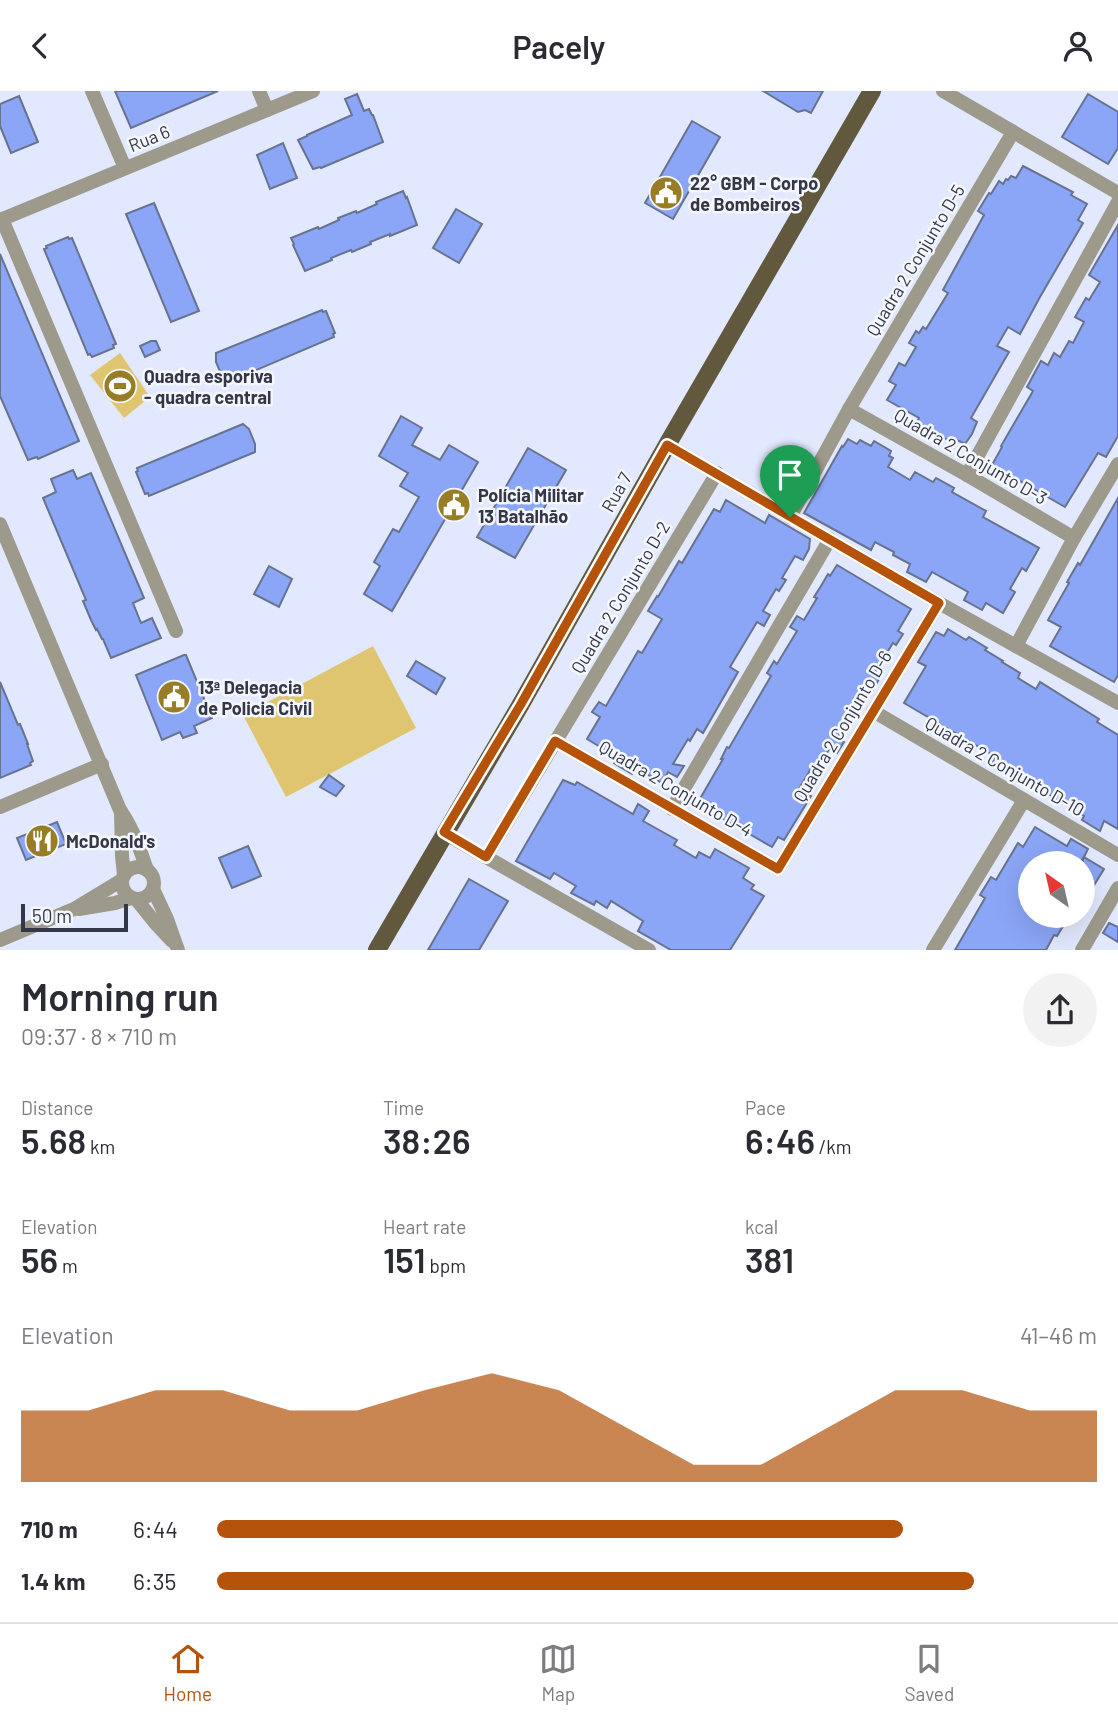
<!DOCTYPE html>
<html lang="en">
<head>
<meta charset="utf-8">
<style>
	:root { --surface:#fff; --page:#f2f2f3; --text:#2b2b33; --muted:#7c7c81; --line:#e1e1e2; --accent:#b45309 }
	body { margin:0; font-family:Barlow,sans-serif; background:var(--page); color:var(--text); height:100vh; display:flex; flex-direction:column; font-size:26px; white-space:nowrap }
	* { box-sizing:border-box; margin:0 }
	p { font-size:23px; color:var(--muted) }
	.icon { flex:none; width:38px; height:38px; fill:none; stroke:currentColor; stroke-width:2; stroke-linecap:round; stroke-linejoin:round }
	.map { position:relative; height:859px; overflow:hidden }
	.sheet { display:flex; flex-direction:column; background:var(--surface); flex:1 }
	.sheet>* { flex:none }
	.needle { width:46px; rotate:326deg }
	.tools { position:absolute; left:1018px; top:760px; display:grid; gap:14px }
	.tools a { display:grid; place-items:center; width:77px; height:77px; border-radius:50%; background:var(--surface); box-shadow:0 7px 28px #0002; font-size:35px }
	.scale { position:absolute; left:21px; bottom:18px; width:107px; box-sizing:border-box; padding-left:7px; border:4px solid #343846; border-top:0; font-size:19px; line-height:24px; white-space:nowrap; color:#343846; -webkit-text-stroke:5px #f4f7fe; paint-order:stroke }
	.pin { position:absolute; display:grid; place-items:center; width:60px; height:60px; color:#fff; margin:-72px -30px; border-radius:50% 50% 50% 0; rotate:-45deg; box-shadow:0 0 7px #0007 }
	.pin .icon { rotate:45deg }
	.round { display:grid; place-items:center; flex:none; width:74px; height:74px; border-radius:37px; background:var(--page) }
	.headline { display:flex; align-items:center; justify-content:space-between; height:119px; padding:0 21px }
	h1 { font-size:38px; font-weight:600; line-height:52px }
	.figures { display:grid; grid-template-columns:repeat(3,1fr); gap:10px; height:119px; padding:7px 21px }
	.figures div { display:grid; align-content:center }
	.figures b { font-size:35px; font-weight:600 }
	.figures small { font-size:19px; font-weight:400 }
	.figures p { font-size:19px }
	.chart { height:196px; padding:14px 21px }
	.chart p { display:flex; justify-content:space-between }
	.chart svg { width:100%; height:126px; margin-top:7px; fill:var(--accent); opacity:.7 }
	ul { padding:0 21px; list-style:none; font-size:23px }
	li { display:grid; grid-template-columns:112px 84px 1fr; align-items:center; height:52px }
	li i { height:18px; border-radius:9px; background:var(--accent) }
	header { display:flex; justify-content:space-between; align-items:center; height:91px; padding:0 21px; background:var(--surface); font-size:32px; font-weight:600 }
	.menu { display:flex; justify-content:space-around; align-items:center; height:98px; border-top:2px solid var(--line); background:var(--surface); font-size:19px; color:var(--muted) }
	.menu a { display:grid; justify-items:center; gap:4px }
	.menu .active { color:var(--accent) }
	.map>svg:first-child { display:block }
</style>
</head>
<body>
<header><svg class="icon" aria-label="back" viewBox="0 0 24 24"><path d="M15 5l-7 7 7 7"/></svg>Pacely<svg class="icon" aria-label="person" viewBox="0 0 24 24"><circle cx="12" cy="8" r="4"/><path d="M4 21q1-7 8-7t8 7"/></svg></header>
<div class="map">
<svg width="1118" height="859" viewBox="0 0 1118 859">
	<rect width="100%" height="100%" fill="#e2e9fe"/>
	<!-- green -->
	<g fill="#e0c571">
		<path d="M120,262l30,44 -26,21 -34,-43z"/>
		<path d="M373,555l43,82 -130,69 -43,-82z"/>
	</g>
	<!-- building -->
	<g fill="#8ba6f7" stroke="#67728f" stroke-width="2">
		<path d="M115,0h103l-87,37z"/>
		<path d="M763,0h60l-12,22 -6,-3 -7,2z"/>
		<path d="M357,3l7,17 5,-2 3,6h1l10,27 -62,26 -1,-1 -7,2 -15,-29 9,-4v-1l45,-20 -7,-16z"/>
		<path d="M1088,3l30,18v36l-10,16 -46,-27z"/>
		<path d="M19,5l19,46 -27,11 -11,-27v-22z"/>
		<path d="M692,30l28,16 -47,82 -28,-16z"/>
		<path d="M283,52l14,35 -27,11 -13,-34z"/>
		<path d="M1023,75l50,26 -2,3 16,9 -9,16 5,3 -43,74 -20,37 -12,-7 -11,19 12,6 -38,66 6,4 -5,12 -7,10 -8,-4 -2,4 -38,-22 2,-4 -32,-18 9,-15 -7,-4 10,-18 6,3 11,-19 -7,-4 7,-12 3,2 4,-6 3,2 22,-36 -5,-3 41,-75 -6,-4 11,-18 2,1 8,-13 4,3 3,-5 2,1 3,-4 5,2z"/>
		<path d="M403,100l3,7 1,-1 10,28 -27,11v-2l-20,8 1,2 -19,8 -1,-2 -20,8 1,2 -27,11 -12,-26 1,-1 -3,-6 27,-11 1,2 20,-9 -1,-2 18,-7 1,2 20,-9 -1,-2z"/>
		<path d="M154,112l45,108 -28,11 -45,-108z"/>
		<path d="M456,118l26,15 -23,39 -26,-15z"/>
		<path d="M1118,134v211l-12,21 -8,-4 -33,54 -73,-42 10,-18 -1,-1 32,-55 -6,-4 14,-26 7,4 6,-12 6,4 9,-16 4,2 11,-21 -9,-5 11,-19 3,2 11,-18 -11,-7z"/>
		<path d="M68,146l1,2 3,-1 44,106 -3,1 1,3 -22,9 -2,-3 -2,1 -44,-106 3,-1 -1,-2z"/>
		<path d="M0,163l79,187 -41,18 -1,-2 -9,3 -28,-64z"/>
		<path d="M322,219l1,2 3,-1 9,22 -2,1 1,3 -106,45 -2,-4 -1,1 -3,-3 -6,-14v-9z"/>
		<path d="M151,250h5l4,9 -15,7 -5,-11z"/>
		<path d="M401,325l21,12 -10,17 28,15 9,-15 29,17 -86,149 -28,-17 16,-28 -6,-4 19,-33 6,3 20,-35 -19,-11 8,-13 -29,-17z"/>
		<path d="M243,333l6,5 6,15v8l-106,44 -1,-3 -3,1 -9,-22 2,-1 -1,-3z"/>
		<path d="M848,348l9,5 3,-4 11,6 3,-5 17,10 -2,5 4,2 -5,9 22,13 5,-8 18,10 3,-4 18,10 -2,4 34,19 -3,6 56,31 -13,23 -4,-3 -12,21 5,3 -12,21 -17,-10 -4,7 -18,-10 4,-8 -36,-20 -6,10 -19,-10 3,-8 -17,-9 1,-3 -19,-10 -4,8 -67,-37 38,-67 1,1z"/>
		<path d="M528,357l38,22 -51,88 -38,-21z"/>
		<path d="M73,379l4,9 14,-6 53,125 -11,5 8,20 11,-5 9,20 -50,20 -8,-19h-1l-5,-10 -1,1 -5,-10 -8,-19 3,-1 -43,-102 13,-6 -5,-13z"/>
		<path d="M1118,407v177l-4,7 -64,-36 11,-19 -13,-7 21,-37 -2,-1 11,-19 2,2z"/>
		<path d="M726,409l39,23 4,-8 41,24 -1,10 -6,11 -8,-4 -13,22 4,2 -7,11 -3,-2 -13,22 7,4 -6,11 -7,-4 -27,45 8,5 -35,61 -6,-4 -7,12 -2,-2 -15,25 11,2 -7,11 -9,-5 -6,11 -26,-15 -4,6 -12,-7 -6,-4 1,-7 -28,-17 13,-22 -8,-5 7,-10 7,4 32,-55 4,2 20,-34 -14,-8 9,-15 1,1 21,-36 3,2 32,-54 6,3z"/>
		<path d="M837,474l74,44 -13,22 5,3 -7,11 -3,-2 -20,32 6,4 -6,11 -2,-1 -7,11 -4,-3 -23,41 7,4 -7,11 -7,-5 -13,22 -5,-3 -13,22 12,7 -27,44 -6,-3 -6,10 -75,-43 26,-45h-2l6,-12 2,1 42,-72 -4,-3 7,-12 3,3 20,-33 -7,-4 7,-11 7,4 13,-22 -3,-1 7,-11 7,-12 2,2z"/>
		<path d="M269,475l23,13 -13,28 -25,-13z"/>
		<path d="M948,538l18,11 3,-3 18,11 -2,2 18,11 -1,1 18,11 -2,5 18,11 4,-7 59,37 -2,3 21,13v94l-14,-8 -4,10 -18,-11 2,-4 -54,-33 -1,1 -37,-21 4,-6 -92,-54 22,-37 -8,-4 18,-30 8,4z"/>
		<path d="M184,564h2l26,63 -18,8 3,7 -14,5 -3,-6 -18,8 -26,-65z"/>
		<path d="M416,570l29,17 -9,16 -29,-18z"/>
		<path d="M0,591l18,43 2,-1 8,20h-1l6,17 -3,2 1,2 -31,13z"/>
		<path d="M329,684l15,11 -8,10 -16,-9z"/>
		<path d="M563,689l12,5 2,-3 56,32 5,-10 11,7 -6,10 34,19 -3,5 22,13 3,-6 11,6 5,-9 34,19 -6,10 11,7 -3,4 13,7 -34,54h-59l-33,-19 5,-10 -32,-20 -4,7 -11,-7 -2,4 -23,-12 5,-7 -22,-13 -4,6 -34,-18z"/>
		<path d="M57,731l9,22 -40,16 -9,-22z"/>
		<path d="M1035,736l32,19 4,-7 17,10 -4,8 20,12 -21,34v-45l-3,5h-49v52h39l-13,21 -3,-1 -8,15h-91l30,-52 -5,-3 11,-18 5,3 22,-37 5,4z"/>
		<path d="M248,755l13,30 -29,12 -13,-30z"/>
		<path d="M469,788l39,22 -29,49h-51z"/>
		<path d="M1109,832l9,4v15l-15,-9z"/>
	</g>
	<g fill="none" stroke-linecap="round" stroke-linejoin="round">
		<!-- minor -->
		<g stroke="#9e9a8b" stroke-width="14">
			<path d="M92,0l33,77"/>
			<path d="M259,0l8,19"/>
			<path d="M943,0l175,102"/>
			<path d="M2,128l174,412"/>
			<path d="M0,129l313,-129"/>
			<path d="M849,318l118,66 107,63"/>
			<path d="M667,354l272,158 179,100"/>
			<path d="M967,384l151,-273"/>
			<path d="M790,426l59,-108 164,-277"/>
			<path d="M0,433l120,286c13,18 20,39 27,60"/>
			<path d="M1016,555l58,-108 44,-74"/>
			<path d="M873,620l245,144"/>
			<path d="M555,650l223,128 161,-266"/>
			<path d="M0,716l102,-43"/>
			<path d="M672,718l158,-270"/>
			<path d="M121,720l1,45 2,19"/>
			<path d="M444,742l205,117"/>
			<path d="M486,766l231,-384"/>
			<circle cx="138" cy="792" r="16"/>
			<path d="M153,798l14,30 11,31"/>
			<path d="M136,808l21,26 15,16"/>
			<path d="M79,818l36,-6 16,-5"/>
			<path d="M0,849l74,-31 48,-29"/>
			<path d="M933,859l91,-150"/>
			<path d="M1082,859l36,-62"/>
		</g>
		<!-- major -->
		<path stroke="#61583e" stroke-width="18" d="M377,859l144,-246 146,-259 205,-354"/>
	</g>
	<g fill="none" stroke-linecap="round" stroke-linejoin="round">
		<defs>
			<path id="route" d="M667,354l272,158 -161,266 -223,-128 -69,116 -42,-25 77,-128z"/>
		</defs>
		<!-- route casing -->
		<use href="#route" stroke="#fff" stroke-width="14"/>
		<!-- route -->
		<use href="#route" stroke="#b45309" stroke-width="9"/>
	</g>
	<!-- icons -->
	<defs>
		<symbol id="civic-disc" viewBox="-11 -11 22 22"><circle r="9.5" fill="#977d25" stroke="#f4f7fe"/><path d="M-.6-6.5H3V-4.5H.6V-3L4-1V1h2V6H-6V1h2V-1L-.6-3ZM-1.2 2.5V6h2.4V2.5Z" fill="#fff"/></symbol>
		<symbol id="stadium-disc" viewBox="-11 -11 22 22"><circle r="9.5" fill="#977d25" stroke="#f4f7fe"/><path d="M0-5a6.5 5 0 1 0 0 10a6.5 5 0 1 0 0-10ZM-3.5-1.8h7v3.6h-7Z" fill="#fff"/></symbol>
		<symbol id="restaurant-disc" viewBox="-11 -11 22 22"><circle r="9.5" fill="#977d25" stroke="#f4f7fe"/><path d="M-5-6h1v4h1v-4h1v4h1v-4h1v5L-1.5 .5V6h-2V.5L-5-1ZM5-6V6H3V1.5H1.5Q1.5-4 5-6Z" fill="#fff"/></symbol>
	</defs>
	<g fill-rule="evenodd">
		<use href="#civic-disc" x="647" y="83" width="38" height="38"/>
		<use href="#stadium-disc" x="101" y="276" width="38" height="38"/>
		<use href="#civic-disc" x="435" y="395" width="38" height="38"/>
		<use href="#civic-disc" x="155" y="587" width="38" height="38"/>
		<use href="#restaurant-disc" x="23" y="731" width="38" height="38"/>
	</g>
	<g text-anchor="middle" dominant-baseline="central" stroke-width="5" stroke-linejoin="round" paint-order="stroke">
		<!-- street labels -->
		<g font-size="18" fill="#343846" stroke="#f4f7fe">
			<text transform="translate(149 47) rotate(-22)">Rua 6</text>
			<text transform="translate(915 169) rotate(-59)">Quadra 2 Conjunto D-5</text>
			<text transform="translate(971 365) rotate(30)">Quadra 2 Conjunto D-3</text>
			<text transform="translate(616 401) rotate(-61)">Rua 7</text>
			<text transform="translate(620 506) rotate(-59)">Quadra 2 Conjunto D-2</text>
			<text transform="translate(842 635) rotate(-59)">Quadra 2 Conjunto D-6</text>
			<text transform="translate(1005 675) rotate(30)">Quadra 2 Conjunto D-10</text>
			<text transform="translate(676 697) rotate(30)">Quadra 2 Conjunto D-4</text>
		</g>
		<!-- poi labels -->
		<g font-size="18" font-weight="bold" fill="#343846" stroke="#f4f7fe" text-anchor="start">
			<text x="690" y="92">22° GBM - Corpo<tspan x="690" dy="21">de Bombeiros</tspan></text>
			<text x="144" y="285">Quadra esporiva<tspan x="144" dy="21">- quadra central</tspan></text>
			<text x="478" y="404">Polícia Militar<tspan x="478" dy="21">13 Batalhão</tspan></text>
			<text x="198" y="596">13ª Delegacia<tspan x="198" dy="21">de Policia Civil</tspan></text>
			<text x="66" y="750">McDonald's</text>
		</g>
	</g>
</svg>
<div class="tools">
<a><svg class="needle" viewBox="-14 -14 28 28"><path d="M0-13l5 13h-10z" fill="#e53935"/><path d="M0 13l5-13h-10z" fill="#7c7c81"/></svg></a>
</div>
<div class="scale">50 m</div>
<div class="pin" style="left:790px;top:426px;background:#1e9e55"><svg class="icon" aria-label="arrive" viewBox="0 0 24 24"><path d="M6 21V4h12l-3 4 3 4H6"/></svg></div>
</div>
<section class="sheet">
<div class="headline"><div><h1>Morning run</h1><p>09:37 · 8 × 710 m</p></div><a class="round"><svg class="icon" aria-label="share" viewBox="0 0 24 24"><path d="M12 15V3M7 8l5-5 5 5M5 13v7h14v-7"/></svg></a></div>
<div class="figures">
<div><p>Distance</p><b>5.68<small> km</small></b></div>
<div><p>Time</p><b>38:26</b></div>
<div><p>Pace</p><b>6:46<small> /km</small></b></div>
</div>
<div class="figures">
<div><p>Elevation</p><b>56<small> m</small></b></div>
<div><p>Heart rate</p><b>151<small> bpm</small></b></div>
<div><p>kcal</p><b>381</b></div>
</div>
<div class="chart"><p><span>Elevation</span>41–46 m</p>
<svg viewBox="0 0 160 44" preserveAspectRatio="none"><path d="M0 44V19L10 19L20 12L30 12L40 19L50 19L60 12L70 6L80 12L90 25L100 38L110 38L120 25L130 12L140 12L150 19L160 19V44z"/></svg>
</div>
<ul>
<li><b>710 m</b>6:44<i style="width:78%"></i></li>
<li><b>1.4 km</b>6:35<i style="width:86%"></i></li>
</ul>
</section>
<nav class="menu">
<a class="active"><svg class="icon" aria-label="home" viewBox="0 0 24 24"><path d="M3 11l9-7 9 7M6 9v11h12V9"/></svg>Home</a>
<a><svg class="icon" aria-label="map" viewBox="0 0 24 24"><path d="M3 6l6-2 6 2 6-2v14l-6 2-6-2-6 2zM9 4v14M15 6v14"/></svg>Map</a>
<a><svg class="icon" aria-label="saved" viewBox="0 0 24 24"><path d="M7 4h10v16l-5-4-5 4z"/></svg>Saved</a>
</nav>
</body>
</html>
